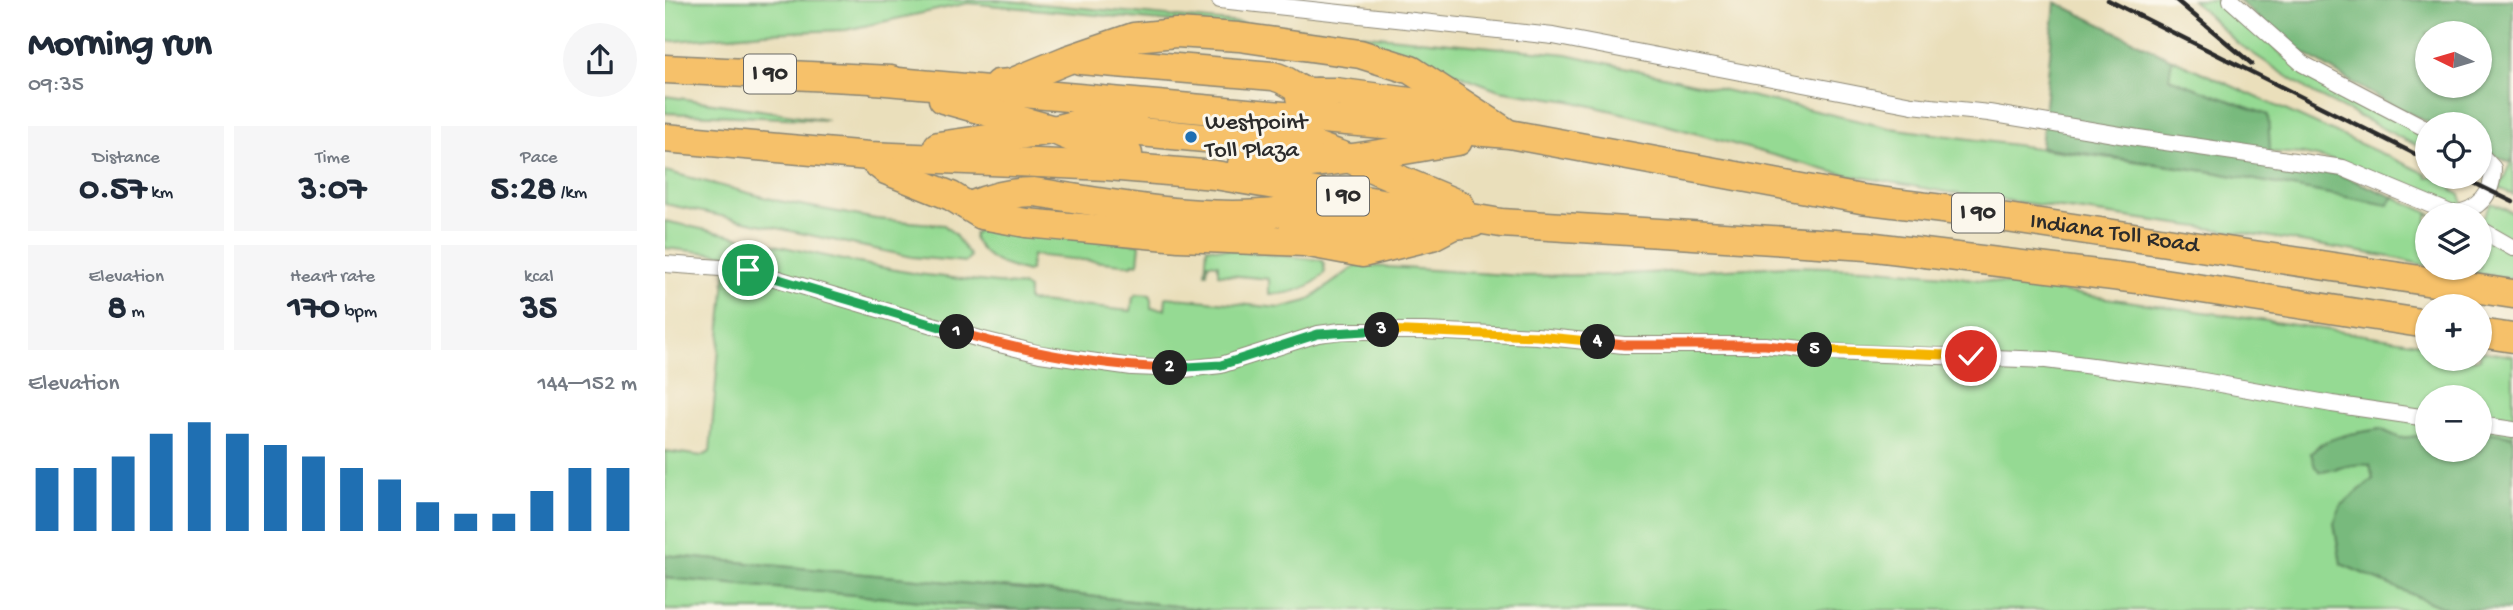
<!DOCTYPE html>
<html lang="en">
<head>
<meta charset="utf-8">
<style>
	:root { --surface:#fff; --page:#f6f6f7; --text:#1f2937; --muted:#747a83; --accent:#1f6fb2 }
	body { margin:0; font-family:"Gochi Hand",sans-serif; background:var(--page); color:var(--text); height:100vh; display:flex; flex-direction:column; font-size:26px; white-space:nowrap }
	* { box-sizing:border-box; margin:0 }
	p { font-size:23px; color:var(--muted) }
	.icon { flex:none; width:38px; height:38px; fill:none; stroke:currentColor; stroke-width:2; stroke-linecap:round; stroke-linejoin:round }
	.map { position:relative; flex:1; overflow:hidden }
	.side { display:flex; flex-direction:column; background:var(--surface); width:665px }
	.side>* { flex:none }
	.needle { width:46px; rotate:275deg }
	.tools { position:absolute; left:1750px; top:21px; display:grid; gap:14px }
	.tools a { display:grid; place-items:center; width:77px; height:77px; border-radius:50%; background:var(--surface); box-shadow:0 2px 5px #0004; font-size:35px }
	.pin { position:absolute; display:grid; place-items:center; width:60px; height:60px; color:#fff; margin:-30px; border:4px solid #fff; border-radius:50%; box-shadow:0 2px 7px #0007 }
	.km { position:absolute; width:35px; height:35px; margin:-18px; border-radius:50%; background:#222; color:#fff; font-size:19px; line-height:35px; text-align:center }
	.round { display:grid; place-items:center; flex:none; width:74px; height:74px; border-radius:37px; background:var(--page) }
	.head { display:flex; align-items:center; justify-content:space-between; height:119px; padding:0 28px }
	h1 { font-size:38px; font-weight:700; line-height:52px }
	.figures { display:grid; grid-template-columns:repeat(3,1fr); gap:10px; height:119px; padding:7px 28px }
	.figures div { display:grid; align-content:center; border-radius:0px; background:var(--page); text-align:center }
	.figures b { font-size:35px; font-weight:700 }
	.figures small { font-size:19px; font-weight:400 }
	.figures p { font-size:19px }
	.chart { height:196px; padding:14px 28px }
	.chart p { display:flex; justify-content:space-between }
	.chart svg { width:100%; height:126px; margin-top:7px; stroke:var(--accent); stroke-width:6 }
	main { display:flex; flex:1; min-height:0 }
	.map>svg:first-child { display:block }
</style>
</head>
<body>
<main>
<section class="side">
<div class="head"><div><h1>Morning run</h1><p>09:35</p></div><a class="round"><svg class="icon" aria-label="share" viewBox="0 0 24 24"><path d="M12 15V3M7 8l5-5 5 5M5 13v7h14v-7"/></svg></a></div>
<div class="figures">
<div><p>Distance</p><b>0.57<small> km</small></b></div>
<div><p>Time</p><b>3:07</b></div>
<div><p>Pace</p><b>5:28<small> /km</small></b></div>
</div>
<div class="figures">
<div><p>Elevation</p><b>8<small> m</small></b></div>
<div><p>Heart rate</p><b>170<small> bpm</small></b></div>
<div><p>kcal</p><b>35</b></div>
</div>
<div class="chart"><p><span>Elevation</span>144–152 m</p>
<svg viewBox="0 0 160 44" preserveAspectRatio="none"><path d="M5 44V22M15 44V22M25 44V18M35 44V10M45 44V6M55 44V10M65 44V14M75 44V18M85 44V22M95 44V26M105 44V34M115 44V38M125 44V38M135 44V30M145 44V22M155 44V22"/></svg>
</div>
</section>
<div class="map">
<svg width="1848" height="610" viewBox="0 0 1848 610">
	<rect width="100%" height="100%" fill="#fbf7ec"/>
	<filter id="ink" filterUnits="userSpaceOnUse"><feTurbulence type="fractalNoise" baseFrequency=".0143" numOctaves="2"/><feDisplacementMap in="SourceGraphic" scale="14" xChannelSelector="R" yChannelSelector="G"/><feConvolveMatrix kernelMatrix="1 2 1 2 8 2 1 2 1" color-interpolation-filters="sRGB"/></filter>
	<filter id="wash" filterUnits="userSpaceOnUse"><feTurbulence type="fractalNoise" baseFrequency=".00686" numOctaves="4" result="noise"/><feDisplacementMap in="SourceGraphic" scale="28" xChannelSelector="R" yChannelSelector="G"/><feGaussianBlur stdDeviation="1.57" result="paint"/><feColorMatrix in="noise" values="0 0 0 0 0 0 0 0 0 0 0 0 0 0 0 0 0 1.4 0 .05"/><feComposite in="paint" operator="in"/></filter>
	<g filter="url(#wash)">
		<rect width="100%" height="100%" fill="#eadfbb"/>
		<!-- green -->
		<g fill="#95da93" stroke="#60825f" stroke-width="2">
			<path d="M0,0h333l569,54 323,74 323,44 175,33 6,-8 39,18h-6v51l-36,-9 -126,-21 -313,-43 -119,-21 -199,-56 -64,-15 -71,-11 -131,-50 -400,-37 -122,27 -82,3 -99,9z"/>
			<path d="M1527,0h28l65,57 142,78v16l-113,-57 -77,-51z"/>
			<path d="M1507,59l255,115v3h7l17,8 2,6 7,4 3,8 -4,5 -15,-1 -31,-19 -72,-26 -38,-8 -33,-2 -102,-74z"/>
			<path d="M0,96l163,24 -163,-7z"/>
			<path d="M1848,158v37l-14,-7z"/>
			<path d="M0,171l114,30 97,18 68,6 10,9 16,22 -4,6 -54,-5 -247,-53z"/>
			<path d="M1826,203l22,10v29l-33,-18z"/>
			<path d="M0,221l183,40 69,13 106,12 5,3v12l103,10 2,-14 4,-3 14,1v13l14,1 1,-12 114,11 27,-7 50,-36 165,11 84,-1 182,-9 78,2 79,7 482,69v15h53v-8l33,5v80l-33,-5v-34h-53v38l-27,3 -20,-9 -29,5 -31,10 -9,9 25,17 16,-7 18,1 3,15 -15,14 -17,71 105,45 25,1h-1261l-165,-19 -380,-36v-104l37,5 8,-4 17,-197 -62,-7z"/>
			<path d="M316,228l159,16 -2,20 -5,-1 -1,2 -100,-10 -2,15 -3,2c-22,-6 -41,-11 -53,-33v-5z"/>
			<path d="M1815,237l33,15v27l-71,-11h38z"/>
			<path d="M542,247l113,13 3,2 2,10c-12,16 -36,23 -56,22v-15l-51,-5v-10l-10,-1 -1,10h-2z"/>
			<path d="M0,578l355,32h-355z"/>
		</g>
		<!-- forest -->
		<g fill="#78ba7d" stroke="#527254" stroke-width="2" fill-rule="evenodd">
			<path d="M1573,0h275v158l-3,5 -30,-15v-24h-49l-47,-23 -96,-57zM1762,33h53v53h-53z"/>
			<path d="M1390,2l117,57 -3,19 99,37 3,50 67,9 56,23 -6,8 -175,-33 -172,-25z"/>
			<path d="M1715,429l20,9 27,-3v15h53v-19l33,5v174l-67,-1 -105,-45 -7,-41 7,-18 32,-26 -3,-14c-21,-2 -29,4 -49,7l-6,-5 -4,-14c17,-18 45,-20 69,-24z"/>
			<path d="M0,555l380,36 165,19h-190l-355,-32z"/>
		</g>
	</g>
	<g filter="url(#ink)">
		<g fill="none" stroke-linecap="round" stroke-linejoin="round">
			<defs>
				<g id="street">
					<path d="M555,0l333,36 359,69 77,8 149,25 205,30 112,47"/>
					<path d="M1566,0l72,64 124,65"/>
					<path d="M1788,214c26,-4 40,-19 40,-46l-13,-14"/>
					<path d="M1815,229l33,19"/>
					<path d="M0,264l83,6 235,70 57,14 92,13 53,2 36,-4 97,-31 23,-3h83l113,5 87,9h141l62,7 219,8 146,19 140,25 95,14"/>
					<path d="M1815,425l33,5"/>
				</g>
				<g id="highway">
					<path d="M415,60l193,16c22,5 19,17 44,16"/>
					<path d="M0,69l226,11"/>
					<path id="s1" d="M210,80l396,35 238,19 352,65 106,13 546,82"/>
					<path d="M333,84l13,-1 56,-23 67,-23 42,-4 63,4 121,17 51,16 93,61"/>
					<path d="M635,97l17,-5h18l135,18"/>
					<path d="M278,99l111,31 55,23 19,1"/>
					<path d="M591,128l14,1 78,29 112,47"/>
					<path d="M443,129l172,16"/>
					<path d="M0,138l204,18 239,10 107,9 286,48 366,23 271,33 289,45"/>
					<path d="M273,146l115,-16 60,-15 19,2"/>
					<path d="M208,160l13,10 65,26 31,19 44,8 153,14 125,5 59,11 69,-17 21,-11 20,-2"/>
					<path d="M577,164c65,6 150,-13 216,-23"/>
					<path d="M305,206c21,-9 40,-14 64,-14 93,14 195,36 289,13"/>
					<path d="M628,230l134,-7"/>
					<path d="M1815,333l33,5"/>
				</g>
			</defs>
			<!-- street casing -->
			<use href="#street" stroke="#8a8573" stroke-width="18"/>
			<!-- highway casing -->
			<use href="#highway" stroke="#8a8573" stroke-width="31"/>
			<!-- street -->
			<use href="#street" stroke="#fff" stroke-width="16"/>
			<!-- highway -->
			<use href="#highway" stroke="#f6c16b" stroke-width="28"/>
			<!-- rail -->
			<g stroke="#2b2b2b" stroke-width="4.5">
				<path d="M1443,0l319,160"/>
				<path d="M1511,0l76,64"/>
				<path d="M1797,177l51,25"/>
			</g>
		</g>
	</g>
	<g fill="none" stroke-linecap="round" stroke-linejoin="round" filter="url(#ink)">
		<defs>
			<path id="split-1" d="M83,270l209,62"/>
			<path id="split-2" d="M292,332c69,20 140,34 213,36"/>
			<path id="split-3" d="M505,368l51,-3 97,-31 64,-4"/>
			<path id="split-4" d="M717,330l155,6 61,6"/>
			<path id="split-5" d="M933,342l26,3h141l50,5"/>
			<path id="split-6" d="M1150,350l156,6"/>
		</defs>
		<!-- split-1 casing -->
		<use href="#split-1" stroke="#fff" stroke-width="14"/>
		<!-- split-2 casing -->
		<use href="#split-2" stroke="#fff" stroke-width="14"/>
		<!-- split-3 casing -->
		<use href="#split-3" stroke="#fff" stroke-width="14"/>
		<!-- split-4 casing -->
		<use href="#split-4" stroke="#fff" stroke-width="14"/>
		<!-- split-5 casing -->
		<use href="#split-5" stroke="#fff" stroke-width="14"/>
		<!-- split-6 casing -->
		<use href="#split-6" stroke="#fff" stroke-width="14"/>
		<!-- split-1 -->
		<use href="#split-1" stroke="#22a559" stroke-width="9"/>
		<!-- split-2 -->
		<use href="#split-2" stroke="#f0652b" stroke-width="9"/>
		<!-- split-3 -->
		<use href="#split-3" stroke="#22a559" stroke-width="9"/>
		<!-- split-4 -->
		<use href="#split-4" stroke="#f5b400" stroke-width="9"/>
		<!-- split-5 -->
		<use href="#split-5" stroke="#f0652b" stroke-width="9"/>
		<!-- split-6 -->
		<use href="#split-6" stroke="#f5b400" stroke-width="9"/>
	</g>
	<!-- markers -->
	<circle fill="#1f6fb2" stroke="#fbf7ec" stroke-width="2.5" cx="526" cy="137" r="7"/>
	<g text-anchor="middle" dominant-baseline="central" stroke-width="6" stroke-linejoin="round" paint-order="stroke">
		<!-- shield labels -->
		<g fill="#fbf7ec" stroke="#696865" stroke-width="2">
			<rect x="79" y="54.5" width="52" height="39" rx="5"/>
			<rect x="652" y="176.5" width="52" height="39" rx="5"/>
			<rect x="1287" y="193.5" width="52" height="39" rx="5"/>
		</g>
		<g font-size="23" font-weight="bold" fill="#2b2b2b">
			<text x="105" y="74">I 90</text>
			<text x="678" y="196">I 90</text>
			<text x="1313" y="213">I 90</text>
		</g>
		<!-- poi labels -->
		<g font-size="24" fill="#2b2b2b" stroke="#fbf7ec" text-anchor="start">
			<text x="540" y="123">Westpoint<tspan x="540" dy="28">Toll Plaza</tspan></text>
		</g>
		<!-- street labels -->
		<g font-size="24" fill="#2b2b2b" stroke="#fbf7ec">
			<text stroke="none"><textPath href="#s1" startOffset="1250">Indiana Toll Road</textPath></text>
		</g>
	</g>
</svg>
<div class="tools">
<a><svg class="needle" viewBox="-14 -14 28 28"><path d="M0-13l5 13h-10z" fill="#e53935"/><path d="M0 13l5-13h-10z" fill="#747a83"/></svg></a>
<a><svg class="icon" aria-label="locate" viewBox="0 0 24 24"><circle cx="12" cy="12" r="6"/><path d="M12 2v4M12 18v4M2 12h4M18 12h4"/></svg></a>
<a><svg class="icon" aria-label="layers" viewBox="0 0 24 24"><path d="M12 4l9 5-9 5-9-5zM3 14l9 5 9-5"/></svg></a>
<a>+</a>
<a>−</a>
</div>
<div class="pin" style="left:83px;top:270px;background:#1e9e55"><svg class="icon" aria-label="arrive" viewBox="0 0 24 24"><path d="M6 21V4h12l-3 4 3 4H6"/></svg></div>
<div class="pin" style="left:1306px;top:356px;background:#d93025"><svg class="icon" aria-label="check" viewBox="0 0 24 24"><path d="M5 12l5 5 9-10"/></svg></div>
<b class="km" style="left:292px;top:332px">1</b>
<b class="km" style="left:505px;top:368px">2</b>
<b class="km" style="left:717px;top:330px">3</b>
<b class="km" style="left:933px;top:342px">4</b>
<b class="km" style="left:1150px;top:350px">5</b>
</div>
</main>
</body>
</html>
